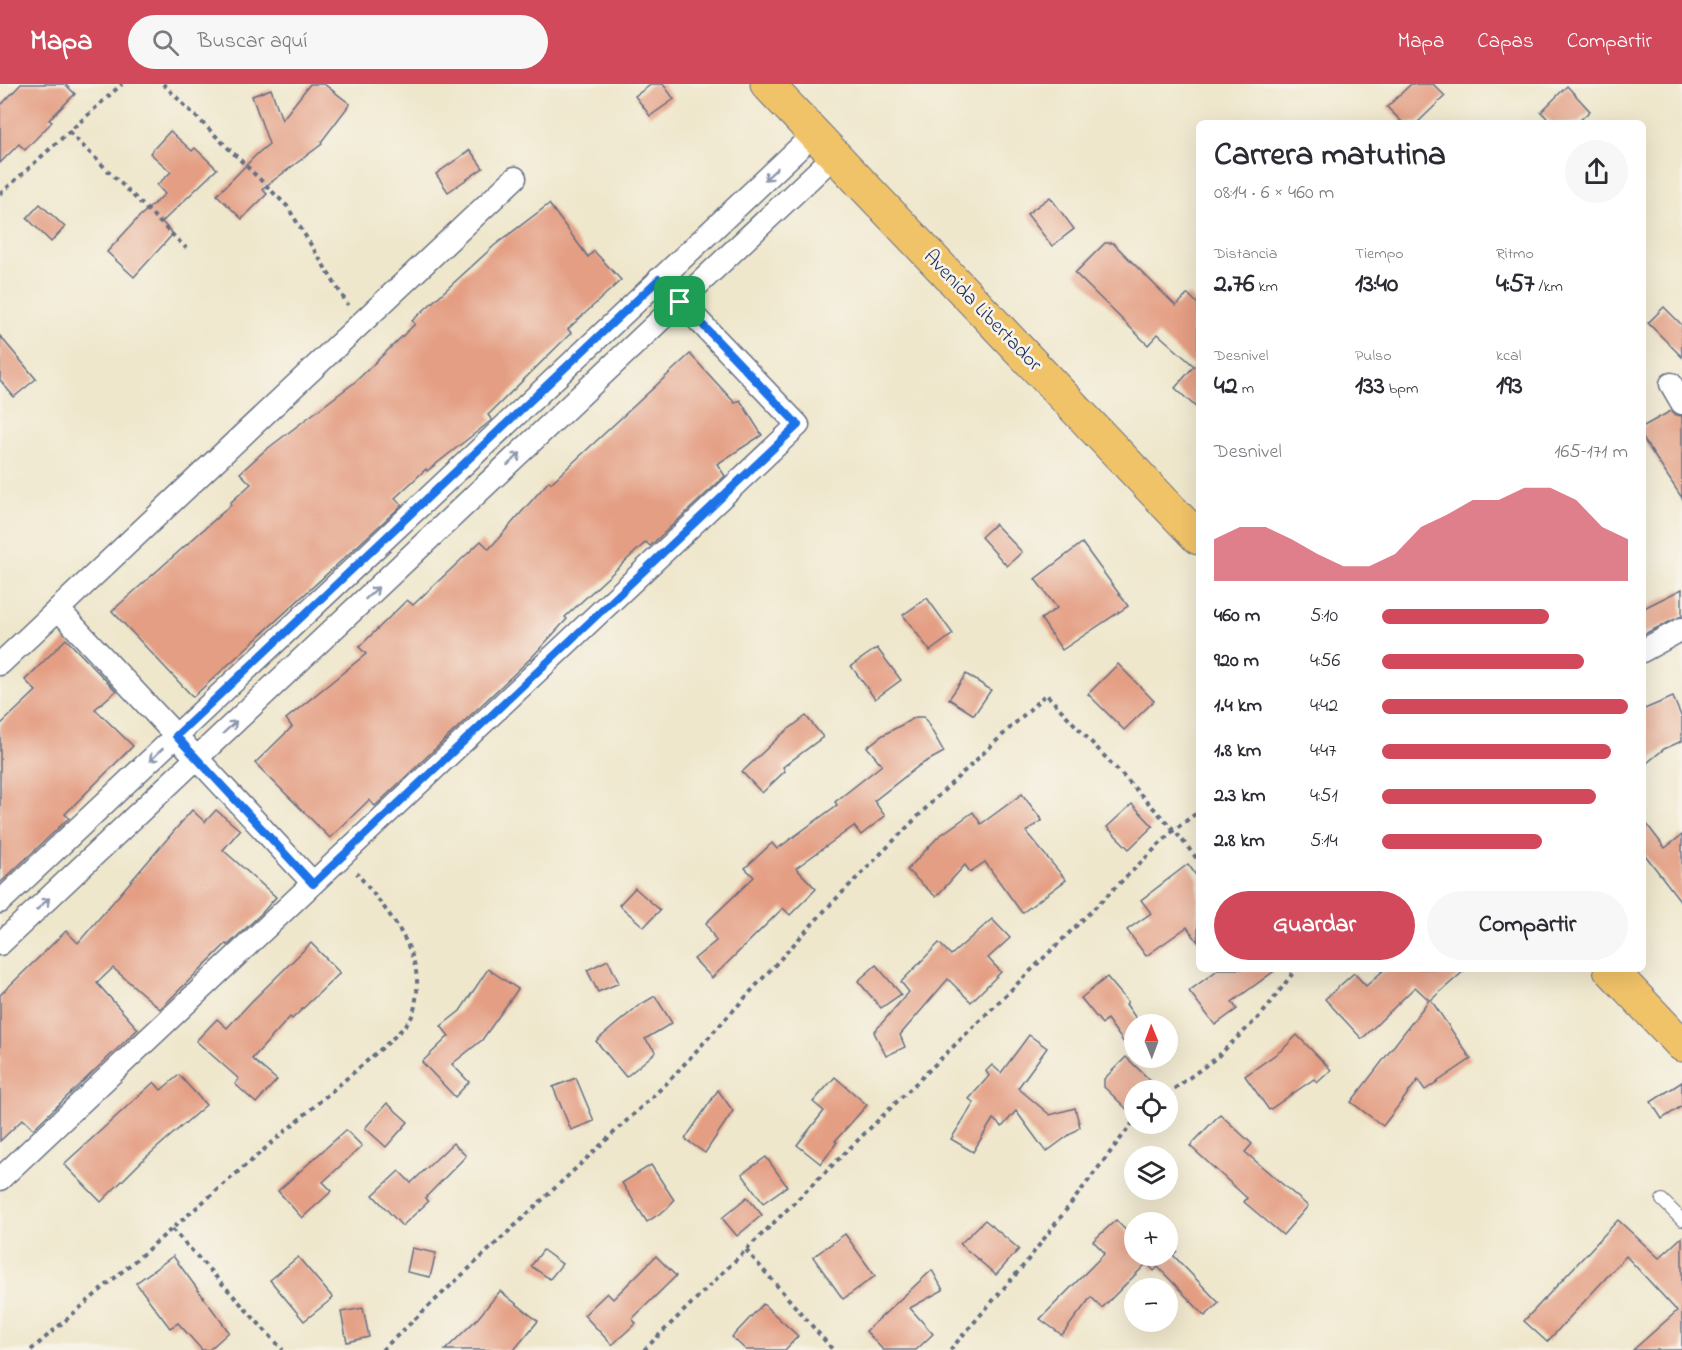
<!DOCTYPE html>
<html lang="es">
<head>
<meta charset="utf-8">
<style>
	:root { --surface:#fff; --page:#f7f7f7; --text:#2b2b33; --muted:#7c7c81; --accent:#d1495b }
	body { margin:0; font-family:"Indie Flower",sans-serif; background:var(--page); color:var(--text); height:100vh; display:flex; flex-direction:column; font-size:22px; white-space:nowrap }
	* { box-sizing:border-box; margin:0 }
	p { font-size:20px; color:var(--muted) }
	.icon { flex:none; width:33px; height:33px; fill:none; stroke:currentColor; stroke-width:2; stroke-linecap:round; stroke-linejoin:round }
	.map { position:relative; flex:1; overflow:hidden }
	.panel { position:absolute; left:1196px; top:36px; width:450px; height:852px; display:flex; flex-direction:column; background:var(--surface); border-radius:9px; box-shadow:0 6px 24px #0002 }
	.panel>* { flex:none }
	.needle { width:39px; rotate:359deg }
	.fabs { position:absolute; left:1124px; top:930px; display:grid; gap:12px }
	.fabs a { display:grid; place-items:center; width:54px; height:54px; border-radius:50%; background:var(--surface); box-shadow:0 6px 24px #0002; font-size:30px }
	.pin { position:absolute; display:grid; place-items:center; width:51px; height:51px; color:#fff; margin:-26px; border-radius:12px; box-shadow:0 3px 9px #0006 }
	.round { display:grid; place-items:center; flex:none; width:63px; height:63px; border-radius:32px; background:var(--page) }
	.head { display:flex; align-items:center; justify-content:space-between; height:102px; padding:0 18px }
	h1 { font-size:33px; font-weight:700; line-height:45px }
	.figures { display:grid; grid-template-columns:repeat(3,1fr); gap:9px; height:102px; padding:6px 18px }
	.figures div { display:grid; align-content:center }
	.figures b { font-size:26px; font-weight:700 }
	.figures small { font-size:16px; font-weight:400 }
	.figures p { font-size:16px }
	.chart { height:168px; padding:12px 18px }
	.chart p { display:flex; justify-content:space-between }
	.chart svg { width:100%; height:108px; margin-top:6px; fill:var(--accent); opacity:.7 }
	.action { display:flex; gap:12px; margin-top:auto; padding:12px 18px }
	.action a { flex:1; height:69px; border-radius:36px; background:var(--accent); color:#fff; font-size:24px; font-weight:700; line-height:69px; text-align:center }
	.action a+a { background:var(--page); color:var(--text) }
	ul { padding:0 18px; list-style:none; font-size:20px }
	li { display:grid; grid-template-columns:96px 72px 1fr; align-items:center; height:45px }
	li i { height:15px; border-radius:8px; background:var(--accent) }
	header { display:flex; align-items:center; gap:36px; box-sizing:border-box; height:84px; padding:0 30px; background:var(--accent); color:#fff }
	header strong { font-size:28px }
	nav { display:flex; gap:33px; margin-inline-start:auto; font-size:21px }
	.search { width:420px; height:54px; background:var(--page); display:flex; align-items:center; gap:15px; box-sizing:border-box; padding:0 21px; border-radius:33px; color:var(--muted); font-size:22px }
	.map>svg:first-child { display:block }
</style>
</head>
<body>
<header>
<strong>Mapa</strong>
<div class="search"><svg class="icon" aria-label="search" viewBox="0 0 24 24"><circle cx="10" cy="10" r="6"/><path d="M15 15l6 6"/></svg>Buscar aquí</div>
<nav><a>Mapa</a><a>Capas</a><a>Compartir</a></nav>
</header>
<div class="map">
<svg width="1682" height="1266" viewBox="0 0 1682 1266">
	<rect width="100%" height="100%" fill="#f7f3e8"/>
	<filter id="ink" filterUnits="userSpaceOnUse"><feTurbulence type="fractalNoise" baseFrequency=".0167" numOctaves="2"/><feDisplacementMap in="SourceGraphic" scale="12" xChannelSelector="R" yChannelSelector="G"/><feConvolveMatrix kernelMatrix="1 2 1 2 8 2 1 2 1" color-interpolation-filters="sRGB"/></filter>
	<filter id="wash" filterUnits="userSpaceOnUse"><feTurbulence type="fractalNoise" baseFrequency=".008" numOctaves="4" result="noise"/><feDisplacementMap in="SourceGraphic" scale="24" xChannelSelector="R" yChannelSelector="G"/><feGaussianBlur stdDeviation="1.35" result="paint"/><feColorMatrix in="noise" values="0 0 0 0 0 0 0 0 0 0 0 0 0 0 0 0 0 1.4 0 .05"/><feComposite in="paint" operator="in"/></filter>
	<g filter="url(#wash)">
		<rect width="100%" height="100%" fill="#efe7cc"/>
		<g id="blocks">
			<!-- building -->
			<g fill="#e49e83">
				<path d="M21,0h44l10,10 -26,26 3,2 -27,28 -6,-6 -19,19v-57z"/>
				<path d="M310,0h14l26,20 -29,38 1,2 -60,45 5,5 -25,25 -25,-24 41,-42 11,-9 -17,-48 19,-7 11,31z"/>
				<path d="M652,0h11l11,15 -24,17 -15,-20z"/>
				<path d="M1411,0h22l12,12 -28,27h-14l-16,-16z"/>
				<path d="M1567,2l23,25 -13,12h-25l-11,-11z"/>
				<path d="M170,47l22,20 3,-3 22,21 -55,53 11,12 -39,43 -27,-25 33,-36 25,-22 -8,-9 14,-13 -21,-19z"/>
				<path d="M470,66l13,18 -35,24 -12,-18z"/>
				<path d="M1050,113l24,32 -22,17 -25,-32z"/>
				<path d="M40,120l25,23 -14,15 -24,-24z"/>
				<path d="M549,120l39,53 6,-6 27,29 -53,49 3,4 -83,82 4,5 -65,51 -1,-2 -31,29 7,7 -209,192 -81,-86 119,-106 -1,-2 21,-19 -11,-11 23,-21 92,-70 60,-58 -3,-3 83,-76z"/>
				<path d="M1105,159h8l63,63 12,-12 10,10v105l-23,-21 19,-22 -36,-32 -10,11 -73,-72z"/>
				<path d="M1664,223l18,18v32l-34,-34z"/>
				<path d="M0,252l36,43 -22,18 -14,-17z"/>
				<path d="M690,270l45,49 5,-3 22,35 -45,29 8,12 -75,70 -4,-4 -81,75 2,2 -35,38 -157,149 -6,-6 -39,38 -75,-75 37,-36 -6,-8 80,-65 -7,-7 48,-47 6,5 68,-64 8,8 60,-68 2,2z"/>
				<path d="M1671,327l5,4 6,1v82l-40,-61v-10z"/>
				<path d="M995,440l27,28 -15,14 -26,-29z"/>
				<path d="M1082,459l46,63 -66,44 -21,-31 16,-11 -22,-29z"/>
				<path d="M1682,505v27l-40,19v-26z"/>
				<path d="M927,514l26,36 -23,17 -27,-36z"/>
				<path d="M66,555l50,52 -21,18 38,37 -68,68 4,4 -69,65v-158l36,-34 -11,-11z"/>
				<path d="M877,564l24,32 -26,19 -24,-33z"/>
				<path d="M1118,580l36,37 -30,29 -36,-36z"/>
				<path d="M966,590l25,16 -17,25 -25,-16z"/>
				<path d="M1673,613l9,21v23l-18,8 -22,18v-57z"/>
				<path d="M806,632l17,21 -40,30 2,4 -23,22 -20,-21 39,-37z"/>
				<path d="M916,633h8l20,35 -24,13 -46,36 11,15 -24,19 -7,-9 -58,42 20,21 -26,26 -7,-7 -71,70 -18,-19 22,-18 -10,-18 48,-46 -9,-9 27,-25 5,6 60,-44 -2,-3 47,-37 -15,-18 16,-12z"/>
				<path d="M1022,710l20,26 -16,12 40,48 -44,33 -37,-51 -15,10 -5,-7 -29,32 -29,-27 31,-33 35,-25 8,12z"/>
				<path d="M1132,720l21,22 -24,23 -22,-22z"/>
				<path d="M192,726l13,12 11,-12 24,20 -17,20 53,47 -14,16 -34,32 -2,-1 -66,65 -47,-41 -16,15 41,46 -105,100 -10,-10 -23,22v-146l66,-64 12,12z"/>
				<path d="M1642,734l23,30 17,-13v68l-40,-52z"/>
				<path d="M1188,780l10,14v64l-11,-15 -41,29 -19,-26 24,-17 -10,-13z"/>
				<path d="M635,804l25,22 -16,17 -25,-22z"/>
				<path d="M992,835l18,19 -22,20 13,14 -30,30 -23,-23 -48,56 5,12 -19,9 -12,-24 35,-40 -8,-10 38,-39 12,12z"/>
				<path d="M311,859l29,30 -48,46 -2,-2 -38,42 25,21 -21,23 -21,-19 4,-5 -43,-38 21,-22 10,9 24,-26z"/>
				<path d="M608,876l11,23 -21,9 -11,-22z"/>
				<path d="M876,881l25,29 -20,14 -23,-27z"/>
				<path d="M488,885l30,20 -36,51 -30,24 17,18 -14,15 -33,-35 27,-26 -8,-10 19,-15z"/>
				<path d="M1219,885h58l-45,33 5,7 -22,16 -26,-34z"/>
				<path d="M1385,885h81l-35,31 40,59 -46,31 -7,-10 -35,46 -32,-24 78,-102 -14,-13 -53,52 -37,-40 29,-26 12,13z"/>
				<path d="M1107,893l21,25 -2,2 14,20h-6v33l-27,-38 -5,5 -21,-26z"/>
				<path d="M655,912l17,27 -27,16 11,13 -30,25 -30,-36 42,-35z"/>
				<path d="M1029,951l18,13 -29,40 32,27 25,-7 5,19 -34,25 -30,-41 -14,16 -9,-8 -20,33 -22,-13 23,-36 -5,-4 20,-23 -3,-5 6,-6 9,8z"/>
				<path d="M1297,951l34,35 -14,13 -3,-4 -45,31 -24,-34 38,-27z"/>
				<path d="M1126,973l34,33h-26v26l-30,-29v-8z"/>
				<path d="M179,991l27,30 -63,55 -42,42 -37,-38 90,-82 7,8z"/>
				<path d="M835,993l32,28 -32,36 2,1 -16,22 -24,-19 27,-34 -11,-9z"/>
				<path d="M576,994l18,43 -23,9 -18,-43z"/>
				<path d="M1682,998v24l-20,13 -11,-17z"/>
				<path d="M718,1006l15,21 -28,42 -20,-14z"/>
				<path d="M387,1019l21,19 -22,25 -21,-19z"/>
				<path d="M1220,1030l32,30 -7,8 63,54 -25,29 -39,-33 3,-4 -57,-52z"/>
				<path d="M346,1046l16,16 -39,36 9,9 -30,27 -24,-27z"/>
				<path d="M453,1059l13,13 -41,42 3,4 -26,24 -29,-31 26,-24 12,12z"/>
				<path d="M766,1073l21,29 -24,17 -21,-29z"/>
				<path d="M651,1081l23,35 -6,8 -21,14 -25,-39z"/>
				<path d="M747,1113l15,18 -25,21 -15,-18z"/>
				<path d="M985,1136l34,29 -23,26 -36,-31z"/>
				<path d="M1116,1136l18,19v17h33v-16l10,11 -4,4 46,48 -14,13 -47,-49 -4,4 -7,-8 -45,45 -11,-11 -29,38 -22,-16 65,-66 -12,-12z"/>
				<path d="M1618,1136l41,38 23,-21v113h-49l44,-39 -51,-55 -79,86 -23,-21z"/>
				<path d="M845,1150l30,42 -32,23 -30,-42z"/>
				<path d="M412,1164l24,5 -6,24 -23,-5z"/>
				<path d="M543,1166l19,14 -12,15 -19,-13z"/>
				<path d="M173,1172l56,76 -20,18h-7l-24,-27 -8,5 -34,-45z"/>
				<path d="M656,1172l20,20 -44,43 4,4 -24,22 -28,-30 23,-22 6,6z"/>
				<path d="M298,1173l35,41 -29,23 -34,-41z"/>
				<path d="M932,1186l11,20 -33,18 23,26 -17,16h-33l-17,-19z"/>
				<path d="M500,1207l38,30 -24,29h-69l33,-32z"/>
				<path d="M763,1220l35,32 -13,14h-39l-14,-13z"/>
				<path d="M363,1224l6,29 -22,5 -6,-30z"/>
			</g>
		</g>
	</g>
	<g filter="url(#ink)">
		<use href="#blocks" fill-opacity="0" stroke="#656f84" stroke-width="1.5"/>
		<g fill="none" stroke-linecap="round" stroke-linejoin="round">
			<defs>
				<path id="service" d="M1662,1116l20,20"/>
				<g id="minor">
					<path d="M1671,300l11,19"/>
					<path d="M58,525l255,274"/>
					<path d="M1642,567l40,-22"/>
					<path d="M0,580l515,-486"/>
					<path d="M0,818l814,-768"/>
					<path d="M0,860l834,-788"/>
					<path d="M0,1095l798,-754 -139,-146"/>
				</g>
				<g id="trunk">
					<path d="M767,0l431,454"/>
					<path d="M1610,885l72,76"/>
				</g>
			</defs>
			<!-- service casing -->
			<use href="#service" stroke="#656f84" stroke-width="14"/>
			<!-- minor casing -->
			<use href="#minor" stroke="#656f84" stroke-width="25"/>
			<!-- trunk casing -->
			<use href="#trunk" stroke="#656f84" stroke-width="35"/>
			<!-- path -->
			<g stroke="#656f84" stroke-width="4" stroke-dasharray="4.5 4.5" stroke-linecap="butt">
				<path d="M163,0l124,122 61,99"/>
				<path d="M69,48l117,116"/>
				<path d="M0,110l122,-110"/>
				<path d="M1167,1010l49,-36 46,-44 31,-41 -3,-4"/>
				<path d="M172,1145l111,121"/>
				<path d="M746,1166l87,100"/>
				<path d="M31,1266l358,-308c7,-7 16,-15 22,-24 4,-7 5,-19 6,-27 3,-47 -34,-84 -60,-118"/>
				<path d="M382,1266l285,-267 160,-175 110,-111 109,-103 128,136 24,30"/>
				<path d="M644,1266l530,-520 24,-18"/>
				<path d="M950,1266l74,-85 110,-144"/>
			</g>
			<!-- service -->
			<use href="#service" stroke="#fff" stroke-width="12"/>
			<!-- minor -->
			<use href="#minor" stroke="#fff" stroke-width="22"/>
			<!-- trunk -->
			<use href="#trunk" stroke="#f1c369" stroke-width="33"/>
		</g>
		<!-- one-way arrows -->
		<defs><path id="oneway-shaft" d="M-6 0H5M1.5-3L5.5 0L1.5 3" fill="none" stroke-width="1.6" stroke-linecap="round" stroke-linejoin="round" transform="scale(1.5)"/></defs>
		<g stroke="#8d97ae">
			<use href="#oneway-shaft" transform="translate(771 90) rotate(137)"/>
			<use href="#oneway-shaft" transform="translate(514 375) rotate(-43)"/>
			<use href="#oneway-shaft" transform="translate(372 509) rotate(-43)"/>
			<use href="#oneway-shaft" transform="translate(230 643) rotate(-43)"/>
			<use href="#oneway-shaft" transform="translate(156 671) rotate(137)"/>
			<use href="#oneway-shaft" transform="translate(43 820) rotate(-43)"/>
		</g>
	</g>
	<g fill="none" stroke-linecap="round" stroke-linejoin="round" filter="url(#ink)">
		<defs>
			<path id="route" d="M659,195l139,146 -485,459 -137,-148z"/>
		</defs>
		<!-- route casing -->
		<use href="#route" stroke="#fff" stroke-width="12"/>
		<!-- route -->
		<use href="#route" stroke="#1a73e8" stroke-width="8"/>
	</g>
	<g text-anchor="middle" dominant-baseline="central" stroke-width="5" stroke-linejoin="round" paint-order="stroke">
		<!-- street labels -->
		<g font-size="21" fill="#1b2f5e" stroke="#f7f3e8">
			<text transform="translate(982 227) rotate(46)">Avenida Libertador</text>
		</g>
	</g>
</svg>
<div class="fabs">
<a><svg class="needle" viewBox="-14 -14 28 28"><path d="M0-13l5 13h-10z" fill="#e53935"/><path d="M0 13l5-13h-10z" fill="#7c7c81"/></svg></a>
<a><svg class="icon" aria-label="locate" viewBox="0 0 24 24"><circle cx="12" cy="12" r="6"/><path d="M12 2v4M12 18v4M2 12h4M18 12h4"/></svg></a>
<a><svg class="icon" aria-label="layers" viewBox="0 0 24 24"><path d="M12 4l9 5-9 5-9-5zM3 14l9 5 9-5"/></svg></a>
<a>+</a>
<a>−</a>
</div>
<div class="pin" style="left:680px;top:218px;background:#1e9e55"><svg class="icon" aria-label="arrive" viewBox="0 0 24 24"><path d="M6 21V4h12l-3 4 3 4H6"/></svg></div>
<section class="panel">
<div class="head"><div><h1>Carrera matutina</h1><p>08:14 · 6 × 460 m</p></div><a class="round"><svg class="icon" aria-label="share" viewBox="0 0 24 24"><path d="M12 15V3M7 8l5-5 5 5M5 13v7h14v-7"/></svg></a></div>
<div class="figures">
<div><p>Distancia</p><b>2.76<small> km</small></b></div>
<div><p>Tiempo</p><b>13:40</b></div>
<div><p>Ritmo</p><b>4:57<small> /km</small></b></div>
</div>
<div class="figures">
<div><p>Desnivel</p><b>42<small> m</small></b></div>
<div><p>Pulso</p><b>133<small> bpm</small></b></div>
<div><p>kcal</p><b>193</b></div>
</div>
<div class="chart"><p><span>Desnivel</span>165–171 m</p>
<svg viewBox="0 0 160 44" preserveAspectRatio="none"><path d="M0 44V27L10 22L20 22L30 27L40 33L50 38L60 38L70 33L80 22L90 17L100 11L110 11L120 6L130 6L140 11L150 22L160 27V44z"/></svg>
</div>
<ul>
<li><b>460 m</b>5:10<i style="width:68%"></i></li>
<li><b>920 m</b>4:56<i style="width:82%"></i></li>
<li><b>1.4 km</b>4:42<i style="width:100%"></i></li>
<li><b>1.8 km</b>4:47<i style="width:93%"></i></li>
<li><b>2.3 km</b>4:51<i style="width:87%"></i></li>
<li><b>2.8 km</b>5:14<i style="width:65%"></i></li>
</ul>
<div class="action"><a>Guardar</a><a>Compartir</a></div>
</section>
</div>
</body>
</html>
